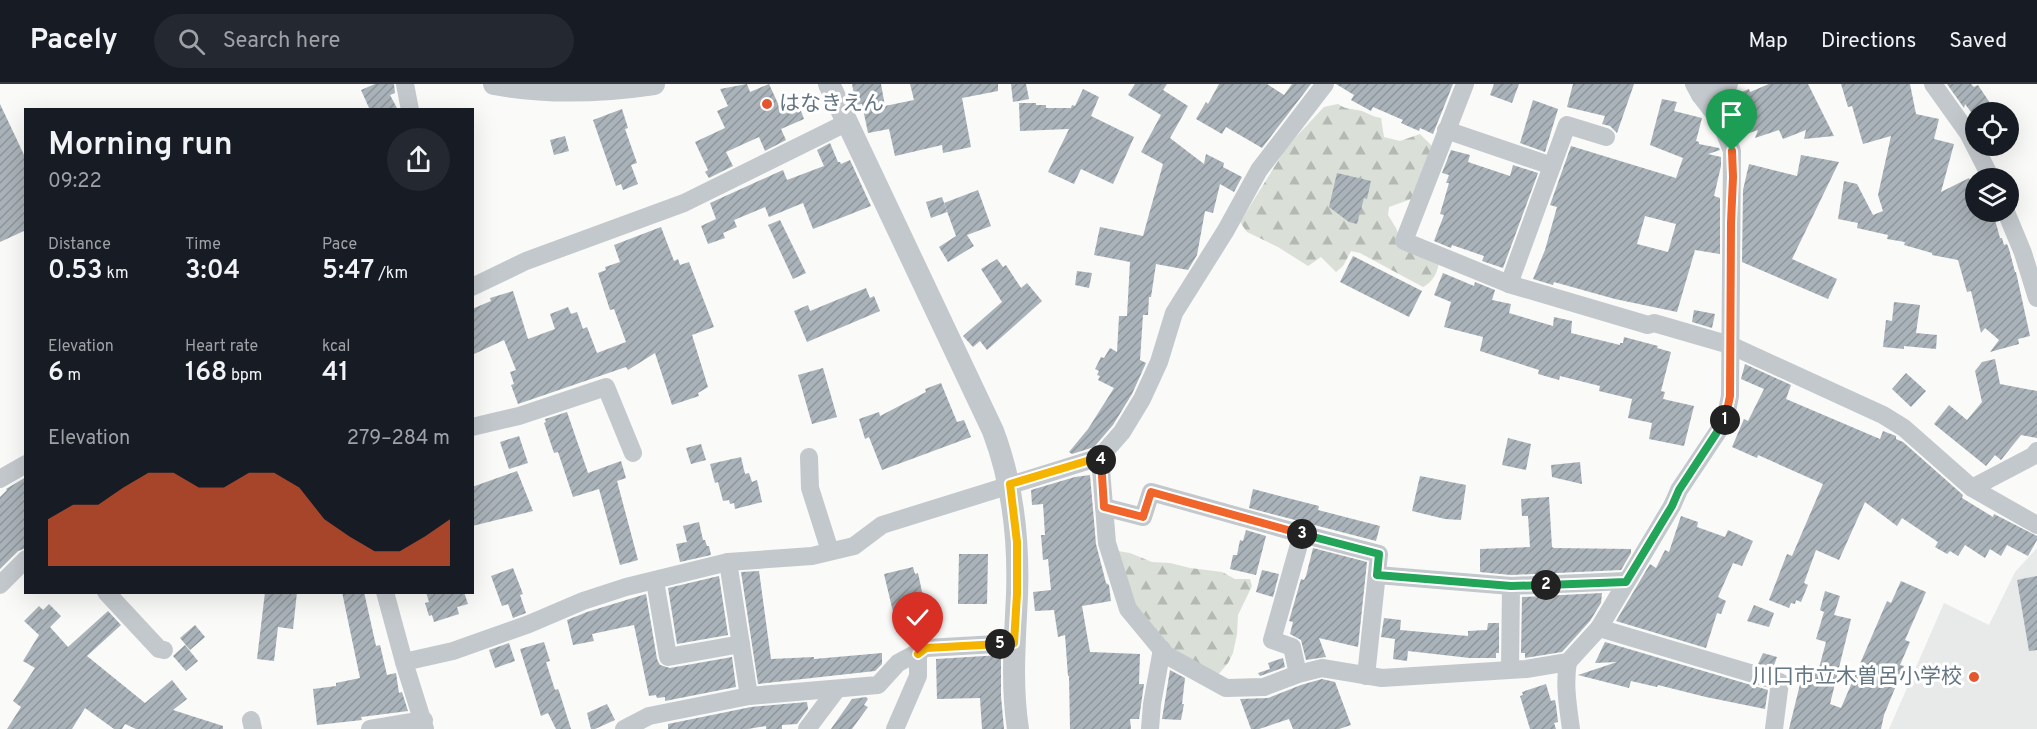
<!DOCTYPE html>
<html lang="en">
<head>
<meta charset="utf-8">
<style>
	:root { --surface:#171b24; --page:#242831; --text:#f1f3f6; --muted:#9ea1a6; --line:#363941; --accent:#e4572e }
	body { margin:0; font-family:Overpass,"Noto Sans JP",sans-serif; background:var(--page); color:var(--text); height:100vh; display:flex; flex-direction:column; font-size:22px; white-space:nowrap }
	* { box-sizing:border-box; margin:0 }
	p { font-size:20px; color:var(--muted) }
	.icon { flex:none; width:33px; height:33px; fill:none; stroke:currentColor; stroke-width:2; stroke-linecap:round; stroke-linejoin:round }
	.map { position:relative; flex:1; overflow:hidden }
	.side { position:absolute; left:24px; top:24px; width:450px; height:486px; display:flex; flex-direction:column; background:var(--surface); border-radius:0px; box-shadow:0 6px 24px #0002 }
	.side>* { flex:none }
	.controls { position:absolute; left:1965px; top:18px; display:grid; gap:12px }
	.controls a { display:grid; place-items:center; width:54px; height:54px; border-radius:50%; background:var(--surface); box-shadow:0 6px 24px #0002; font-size:30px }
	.pin { position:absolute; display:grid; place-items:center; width:51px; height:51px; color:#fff; margin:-62px -26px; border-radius:50% 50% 50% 0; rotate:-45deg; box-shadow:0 0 6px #0007 }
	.pin .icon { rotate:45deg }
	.km { position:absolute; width:30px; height:30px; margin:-15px; border-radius:50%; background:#222; color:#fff; font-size:16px; line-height:30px; text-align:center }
	.round { display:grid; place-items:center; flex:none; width:63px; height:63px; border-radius:32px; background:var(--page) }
	.summary { display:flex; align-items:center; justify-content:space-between; height:102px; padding:0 24px }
	h1 { font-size:33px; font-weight:600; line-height:45px }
	.metrics { display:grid; grid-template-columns:repeat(3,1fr); gap:9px; height:102px; padding:6px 24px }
	.metrics div { display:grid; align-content:center }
	.metrics b { font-size:26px; font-weight:600 }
	.metrics small { font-size:16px; font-weight:400 }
	.metrics p { font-size:16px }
	.chart { height:168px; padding:12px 24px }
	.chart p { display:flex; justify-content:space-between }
	.chart svg { width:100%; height:108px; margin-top:6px; fill:var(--accent); opacity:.7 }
	header { display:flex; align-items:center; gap:36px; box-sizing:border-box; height:84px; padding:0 30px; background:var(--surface); border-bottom:2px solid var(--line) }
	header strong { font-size:28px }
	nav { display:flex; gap:33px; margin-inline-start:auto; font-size:21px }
	.search { width:420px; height:54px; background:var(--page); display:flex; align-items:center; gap:15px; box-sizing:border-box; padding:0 21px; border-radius:33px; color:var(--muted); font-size:22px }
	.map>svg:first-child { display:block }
</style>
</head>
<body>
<header>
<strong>Pacely</strong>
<div class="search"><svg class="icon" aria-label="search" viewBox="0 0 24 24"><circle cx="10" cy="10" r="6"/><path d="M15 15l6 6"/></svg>Search here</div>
<nav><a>Map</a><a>Directions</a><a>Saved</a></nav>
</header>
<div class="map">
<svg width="2037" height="645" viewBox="0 0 2037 645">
	<defs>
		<pattern id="forest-firs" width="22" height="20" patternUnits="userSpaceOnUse" patternTransform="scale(1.5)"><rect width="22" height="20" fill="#dadfd7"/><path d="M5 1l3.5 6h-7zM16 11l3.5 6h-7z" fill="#b4b9b4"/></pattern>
		<pattern id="building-hatch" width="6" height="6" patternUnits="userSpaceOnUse" patternTransform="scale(1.5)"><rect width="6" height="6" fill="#aab3b9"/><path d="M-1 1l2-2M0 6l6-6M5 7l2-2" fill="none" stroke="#8e969c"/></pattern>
	</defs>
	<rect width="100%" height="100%" fill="#fafaf8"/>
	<!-- built -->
	<path fill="#e8e9e9" d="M2037,464v181h-148l55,-126 45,22 26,-53z"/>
	<!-- forest -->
	<g fill="url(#forest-firs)">
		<path d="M1338,20c11,7 14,4 24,7 7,3 12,6 19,7l3,19 16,4 20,-7 12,12 -15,51 -28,10 -1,8 8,13 7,18 36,15c-1,11 -6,21 -16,26l-63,-34 -9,-2 -8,15 -7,6 -15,-15 -13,9 -30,-19 -31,-15 -7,-10 43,-69 12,-15 29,-31z"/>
		<path d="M1118,467l12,2 22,9 18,1 20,5 32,4 13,7h15l2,7 -14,29 -1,19 -4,19 -5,10 -11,13 -54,-33 -30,-41z"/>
	</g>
	<!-- building -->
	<g fill="url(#building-hatch)" fill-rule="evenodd">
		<path d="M375,0h19l1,9 -5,2 8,15h-28l-9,-20z"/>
		<path d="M747,0l3,8 19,-8 12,26 17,-7 6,16 -23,10 5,11 -21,11 -6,-14 -33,15 7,14 -24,12 -4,-6 3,-2 -13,-28 30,-14 -8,-17 11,-5 -8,-17z"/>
		<path d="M852,0h29l4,22 29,-6 -4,-16h88v7l-36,7 9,49 -28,6 -1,-8 -47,11 -6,-27 -21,4 -6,-29 -6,1z"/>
		<path d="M1011,0h15l3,15 -16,3z"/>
		<path d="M1135,0h32l-4,6 25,16 -18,32 34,26 2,-10 18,9 -1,4 19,10 -8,15 -14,-8 -7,29 -8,-2 -8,44 -9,15 -32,-6 -5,33h-2l-1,18h-5l-3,45 6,3 -14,31 -19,31 -19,22 -22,7 -3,-2 19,-23 26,-41 -16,-8 2,-4 -3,-1 2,-4 -4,-2 6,-12 3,1 6,-10 7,4 2,-36h8l3,-54 -36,-7 6,-28 43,9 20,-72 -22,-12 20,-37 -33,-20z"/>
		<path d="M1219,0h48l17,11 8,-11h19l-49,64 -36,-21 -4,7 -26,-15 10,-17 2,2z"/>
		<path d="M1336,0h117l-20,50 -13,-6 -1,3 -18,-8 2,-3 -30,-13 -2,4 -20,-11 3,-5z"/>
		<path d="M1494,0h25l-7,19 -22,-8z"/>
		<path d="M1573,0h61l-17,49 -7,-7 -8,-2 3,-8 -38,-9z"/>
		<path d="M1769,0h39l26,52 -30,3 2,-9 -23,9 -4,-9 -24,8 3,-8 -20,7 -8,-20 -10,-14 19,-10 10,-4 1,3z"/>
		<path d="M1841,0h69l6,30 23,5 -5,20 20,5 -13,48 28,-14 7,14v25l11,-3 1,3 6,-1 6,22h2l2,7 3,-1 2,5 6,23h1l14,64 -12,3 1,5 -29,8 9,-12 -14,-12 -4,5 -10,-42 -4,1 -9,-32 -26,-5v-2l-28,-8 1,-3 -18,-3 1,-4 -31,-7 1,-5 -20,-4 6,-38 13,3 16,31 10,-4 -5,-16 13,-59 -28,8 -11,-38 -4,1z"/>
		<path d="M1947,0h24l3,3 4,-2 18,27h-25l-6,-8 -1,4z"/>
		<path d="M1083,5l16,8 -8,19 43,21 -21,47 -32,-15 -7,15 -26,-12 21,-43 -49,2 -1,-28h17v2h10v3h25l1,-3 3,1z"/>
		<path d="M1662,15l15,3 -3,9 28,7 -6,23 3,1v2l20,4 1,2 -12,4 13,3v9l-7,30 6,2v56l-25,-4 -18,62 -62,-13 -61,-17 -1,3 -20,-6 12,-29 12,-43 -7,-2 21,-59 105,32 7,-20 -33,-13zM1645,132l31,8 -8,28 -31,-8z"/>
		<path d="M1533,16l25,9 -13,43 -25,-9z"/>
		<path d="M0,20l26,55v71l-26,12z"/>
		<path d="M622,25l6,19 -3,1 12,34 -6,2 7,19 -15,6 -2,-6 -5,2 -23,-66z"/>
		<path d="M565,52l4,15 -15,4 -4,-15z"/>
		<path d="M830,59l8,19h2l1,2 9,-4 21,46 -58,23 -10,-26 -34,14 -4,-10 -31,13 3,7 -14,6 2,5 -17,6 -7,-18 15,-7 -6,-16 73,-33 4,10 37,-14 -7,-16z"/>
		<path d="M1451,66l19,5 -2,7 42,14 3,-11 25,8 -35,95 -21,-7 2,-5 -32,-11 -1,3 -17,-7 10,-26 -4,-1 9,-31h-3l3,-8 -7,-2z"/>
		<path d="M1801,71l38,7 -47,97 45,20 -9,20 -86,-37 1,-72 6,-26 48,12z"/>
		<path d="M1337,89l34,8 -4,18 -3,-1 -7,26 -8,-2 -20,-15z"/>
		<path d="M978,106l13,36 -24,9 7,11 -26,16 -9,-15 17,-11 -12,-33z"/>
		<path d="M942,113l5,15 -16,6 -5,-16z"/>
		<path d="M780,136l26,53 -13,6 -25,-54z"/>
		<path d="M661,143l13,34 4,-2 2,6 9,-3 25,65 -22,8 16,52 -10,6 1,3 -27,9 -17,-52 -27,17 -2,-3 -108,37 -7,-19 3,-1 -4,-12 6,-2 -12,-30 -32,15v-46l19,-8 -1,-3 23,-7 15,48 27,-10 -5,-15 18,-7 3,7 6,-2 6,17 4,-2 10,26 29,-11 -12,-33 -4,1 -12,-37 8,-3 -1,-3 15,-5 -6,-17z"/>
		<path d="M1353,172l69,35 -13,26 -69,-35z"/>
		<path d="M997,175l6,8 3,-2 15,23 6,-5 15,18 -55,49 -7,-9 -7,6 -10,-11 39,-34 -21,-33z"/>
		<path d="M1077,187l15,2 -3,15 -14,-3z"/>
		<path d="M1443,189l31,13 1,-4 20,8 -3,10 19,4 -2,9 44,13 1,-9 18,4 -1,12 49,12v-2h3l1,-6 34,9 -1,2 14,4 -10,39 4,1 -2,7 31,7 -10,40 -35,-7 3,-16 -24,-5 4,-19 -33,-8 1,-5 -40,-10 -1,4 -21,-6 1,-4 -59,-19 3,-14 -39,-10 7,-25 -17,-7z"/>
		<path d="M866,204l4,10 4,-2 6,15 -73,31 -13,-31 14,-6 2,6z"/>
		<path d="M1894,218l26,3 -4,28 21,2 -1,14 -32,-3v3l-21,-2 3,-27 6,1z"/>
		<path d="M1694,226l21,4 -3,14 -20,-6z"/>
		<path d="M1995,275l5,25 37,7v47l-16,-3 -20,25 -6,-5 -9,11 -52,-42 15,-19 18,15 15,-18 -7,-31 7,-9z"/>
		<path d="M1745,280l46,21 -5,14 94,40 3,-8 13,5v3l7,3 60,53 -1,3 31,19 1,-3 43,22v4l-9,16 -21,-11 -6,11 -11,-7 -5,9 -20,-13 -7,11 -8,-5 -3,3 -12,-7 3,-5 -36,-24 -5,8 -32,-24 -26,58 -23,-10 -12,33 4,2 -7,17 -5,-2 -1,4 -4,-1 -2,5 -20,-8 18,-46 5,2 31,-72 -65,-29 -1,3 -25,-11 12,-28 4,2 16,-32 -23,-10z"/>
		<path d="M823,284l14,49 -25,7 -14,-49z"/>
		<path d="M1906,289l20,18 -15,16 -19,-18z"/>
		<path d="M941,299l16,39 7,-2 7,17 -89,33 -13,-33 -4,2 -6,-20 20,-7 1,4 46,-24 -1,-3z"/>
		<path d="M567,328l21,61 33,-12 5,17 -9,3 21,79 -18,5 -21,-76 -26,8 -15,-45 -4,1 -10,-30 2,-1 -1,-3z"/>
		<path d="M519,352l9,27 -19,6 -9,-27z"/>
		<path d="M1508,354l23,6 -5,26 -24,-5z"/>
		<path d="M701,360l5,16 -15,4 -5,-16z"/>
		<path d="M741,373l4,17 4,-1 3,9 5,-2 5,22 -27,7 -1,-6 -4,1 -1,-4 -6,1 -5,-19 -3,1 -5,-19z"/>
		<path d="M1580,378l2,22 -30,-7 -1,-12z"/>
		<path d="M517,387l16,40 -61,15v-39z"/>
		<path d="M1090,391l6,69 10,39 3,2 2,16 -29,5 8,46 50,2 -1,30h5l-5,35h-9l1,10h-61l-1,-53h-1l-3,-41 -7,2 -4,-27 -19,1 -2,-19 18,-2 -3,-31 -5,1 -2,-25h4l-2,-31 -11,1 -1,-15 44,-13z"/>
		<path d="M1420,392l46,9 -5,35 -16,-1 -33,-8z"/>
		<path d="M26,393v71l-8,3 -18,18v-72l7,-7 -1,-1z"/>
		<path d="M1253,405l66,17 -1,4 62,16 -4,15 -127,-33z"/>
		<path d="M1549,413l3,50 2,1 77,1v4l-10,17 -110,5 -31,-3v-23l50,-2 -2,-31h-6l-1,-17z"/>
		<path d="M1681,432l17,6 -1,5 28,10 3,-7 25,11 -11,25 -9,-3 -15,34 8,4 -5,13 -4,-1 -11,35 -90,-27 34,-57 6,4 9,-18 4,2z"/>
		<path d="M699,438l4,18h2l2,6h2l2,9 -31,7 -4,-18 11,-2 -4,-16z"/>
		<path d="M1246,446l20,6 -10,39 -26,-6 3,-14h4l3,-15 3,1z"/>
		<path d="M1313,464l54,14 -9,85 -39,-9 7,19 -20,3 -5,-20 -11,-6 3,-12 -4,-1 12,-42 3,1 2,-4z"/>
		<path d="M959,470h29l-1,50h-29z"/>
		<path d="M913,483l2,7 3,-1 10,47h-3l2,7 -29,6 -14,-59z"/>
		<path d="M513,484l10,26 -3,1 6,18 -13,5 -5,-14 -6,2 -11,-30z"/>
		<path d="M1262,486l17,4 -6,23 -17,-5z"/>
		<path d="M759,487l12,88 43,-2v2l68,-6v11l-7,7 -117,13 -17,-112z"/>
		<path d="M719,492l9,59 -51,9 -9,-56z"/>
		<path d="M2037,492v74l-8,1 -12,-71z"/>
		<path d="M1901,497l25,11 -21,48 5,2 -10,23 4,1 -20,49 -3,14h-92l16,-65 14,4 7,-26 -10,-3 8,-27 2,1 -6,-3 5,-19 15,5 -6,19 17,4 -21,85 11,4 46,-107 4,2z"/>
		<path d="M265,508h32l-4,37 -15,-2 -4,34 -17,-2z"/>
		<path d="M342,508h22l12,54 4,-1 7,30 9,-2 3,20 3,-1 6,19 -47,6 1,3 -45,5 -4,-36 23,-3v-3l24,-5z"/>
		<path d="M426,508h27v2l11,-2 4,12 -11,3 2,7 -25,8 -2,-7 -3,1 -4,-13 4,-1z"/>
		<path d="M1602,509l-1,10 -11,18 -28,31 -37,6v-5h-4l1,-56z"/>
		<path d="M646,510l11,65 3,6 10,3 62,-11 4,30 -71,14v-4l-8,1 -1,-3 -7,1 -15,-71 -42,9 2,7 -21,4 -6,-25 20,-8z"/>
		<path d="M49,520l12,12 -11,11 18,20 40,-36 13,14 -34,31 58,47 27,-23 15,19 -14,11 50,16v3h-87l-11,-5 -3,5h-8l-29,-21 -13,21h-65l14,-22 -8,-6 22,-33 -12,-7 16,-26 -15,-14 15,-15 4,4z"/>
		<path d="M1754,521l20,8 -5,14 -22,-6z"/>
		<path d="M1384,534l17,2 -1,10 68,6v-5l19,-1 1,-7h11v30h-3v5h-26l-62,-7 -1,10 -14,-2 2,-20 -14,-2z"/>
		<path d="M195,541l10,12 -15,13 -10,-12z"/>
		<path d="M544,558l6,19 -4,1 9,28 3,-1 1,2 12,38h-15l-8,-16 -7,3 -21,-67z"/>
		<path d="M1605,558l163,48 -3,19 -59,-12 -48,-12 -1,2 -26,-6 -2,7 -51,-13 39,-13 -22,1z"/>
		<path d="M509,559l6,18 -20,7 -6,-18z"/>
		<path d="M185,561l13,16 -12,10 -13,-15z"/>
		<path d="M1763,569l14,4 -4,11 -15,-4z"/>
		<path d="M1001,571v41l3,33h-22l-2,-31 -43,1 -1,-40z"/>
		<path d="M1283,574l2,9 -25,9 -2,-3 12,-4 -2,-6z"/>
		<path d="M1170,586l15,8 -3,26h2l-3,16 -19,-1z"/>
		<path d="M1322,595l13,3 16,43 -12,4h-46l-4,-10 -30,10h-8l-11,-30 28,-1 33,-13z"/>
		<path d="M1546,600l5,17 4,-1 1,5 2,17 -4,1 2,6h-26l-10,-33 3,-1 -1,-3z"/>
		<path d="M866,613l2,2 -4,6 4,2 -16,22h-21l21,-30z"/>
		<path d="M807,618l1,7 -11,15 -15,1v4h-16v-3l-18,3h-80v-5l83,-17z"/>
		<path d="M607,620l8,16 -20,9h-4l-4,-16z"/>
	</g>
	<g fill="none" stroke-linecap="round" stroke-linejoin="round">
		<!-- minor -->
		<g stroke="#c3c8cc" stroke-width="18">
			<path d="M405,0l5,26"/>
			<path d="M1325,0l-66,86 -33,60 -52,83 -15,49 -17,37 -20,33 -22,25 7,86 21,66 38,46 60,33 38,-1 34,-13 24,-6 60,10 144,-9 42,-7 31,-34 73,-122 7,-16 46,-69 5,-25 2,-245 -12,-30 -20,-26 -6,-11"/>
			<path d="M1465,0l-61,157 105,43 139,41 6,-2 76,22 153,70 21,13 68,60 65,37"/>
			<path d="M1933,0l35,49 23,45"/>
			<path d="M1700,11l29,-11"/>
			<path d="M1446,46l106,36"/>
			<path d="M2006,128l17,41 14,45"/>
			<path d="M1509,200l58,-159 39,12"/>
			<path d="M472,203l54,-26 158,-58 164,-81"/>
			<path d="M472,343l47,-11 87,-29 27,66"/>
			<path d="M809,373l1,31 20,63"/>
			<path d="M0,395l26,-15"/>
			<path d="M1972,404l61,-32 4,-5"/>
			<path d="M1104,423l39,10 8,-25 151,42"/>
			<path d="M728,478l21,134"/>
			<path d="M1377,491l134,11"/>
			<path d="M655,497l13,76 73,-13"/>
			<path d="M0,501l26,-26"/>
			<path d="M106,508l53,57 5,1"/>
			<path d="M385,508l19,70 21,67"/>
			<path d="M1599,544l181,54 -6,47"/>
			<path d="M404,578l49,-11 76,-27 54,-23 43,-14 102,-25 84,-6 42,-10 28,-21 218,-68"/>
			<path d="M1568,578c-4,22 0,45 3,67"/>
			<path d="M1510,585l1,-83 115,-5"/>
			<path d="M1298,590l-6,-27 -20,-7 30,-106 77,20 -13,122"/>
			<path d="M251,636l2,9"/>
			<path d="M370,645l54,-9"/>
			<path d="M624,645l25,-13 100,-20 129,-11 20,-22 28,-15 88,-5"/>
			<path d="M807,645l30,-40"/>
			<path d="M895,645l23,-53v-22"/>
			<path d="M1150,645l2,-25 10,-55"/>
		</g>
		<!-- tertiary -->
		<g stroke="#c3c8cc" stroke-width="22">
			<path d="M494,0c54,10 106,8 160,0"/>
			<path d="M829,0l164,347c20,53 26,108 24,164 -2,45 -6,89 1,134"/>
		</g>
	</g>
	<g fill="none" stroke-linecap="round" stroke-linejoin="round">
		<defs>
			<path id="split-1" d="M1725,336l5,-24 1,-173 2,-46 -1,-26"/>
			<path id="split-2" d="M1546,501l80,-3 46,-76 7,-16 46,-70"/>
			<path id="split-3" d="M1302,450l77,20 -2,21 134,11 35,-1"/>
			<path id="split-4" d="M1101,376l3,47 39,10 8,-25 151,42"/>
			<path id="split-5" d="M1000,560l14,-1 3,-49v-52l-7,-58 90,-27 1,3"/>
			<path id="split-6" d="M918,570l8,-6 74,-4"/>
		</defs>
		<!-- split-1 casing -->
		<use href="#split-1" stroke="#fff" stroke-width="12"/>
		<!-- split-2 casing -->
		<use href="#split-2" stroke="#fff" stroke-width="12"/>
		<!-- split-3 casing -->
		<use href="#split-3" stroke="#fff" stroke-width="12"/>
		<!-- split-4 casing -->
		<use href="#split-4" stroke="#fff" stroke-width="12"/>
		<!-- split-5 casing -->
		<use href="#split-5" stroke="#fff" stroke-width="12"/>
		<!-- split-6 casing -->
		<use href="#split-6" stroke="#fff" stroke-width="12"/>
		<!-- split-1 -->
		<use href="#split-1" stroke="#f0652b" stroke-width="8"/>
		<!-- split-2 -->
		<use href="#split-2" stroke="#22a559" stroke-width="8"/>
		<!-- split-3 -->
		<use href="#split-3" stroke="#22a559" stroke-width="8"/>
		<!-- split-4 -->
		<use href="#split-4" stroke="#f0652b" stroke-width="8"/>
		<!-- split-5 -->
		<use href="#split-5" stroke="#f5b400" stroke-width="8"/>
		<!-- split-6 -->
		<use href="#split-6" stroke="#f5b400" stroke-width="8"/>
	</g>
	<!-- markers -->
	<g fill="#e4572e" stroke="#fff" stroke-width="2">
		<circle cx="767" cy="20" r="6"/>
		<circle cx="1974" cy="593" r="6"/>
	</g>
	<g text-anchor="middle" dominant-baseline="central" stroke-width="6" stroke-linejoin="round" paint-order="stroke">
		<!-- poi labels -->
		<g font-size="21" fill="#657683" stroke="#fff" text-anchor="start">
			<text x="779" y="20">はなきえん</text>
			<text x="1962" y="593" text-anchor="end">川口市立木曽呂小学校</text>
		</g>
	</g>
</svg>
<div class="controls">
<a><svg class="icon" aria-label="locate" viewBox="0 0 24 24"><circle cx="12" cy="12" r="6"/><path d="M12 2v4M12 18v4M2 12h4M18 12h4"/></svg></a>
<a><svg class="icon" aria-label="layers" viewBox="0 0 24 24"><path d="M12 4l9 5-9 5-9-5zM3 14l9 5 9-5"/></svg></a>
</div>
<div class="pin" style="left:1732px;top:67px;background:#1e9e55"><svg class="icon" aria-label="arrive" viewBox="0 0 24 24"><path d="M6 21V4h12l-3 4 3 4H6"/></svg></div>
<div class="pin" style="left:918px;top:570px;background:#d93025"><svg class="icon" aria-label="check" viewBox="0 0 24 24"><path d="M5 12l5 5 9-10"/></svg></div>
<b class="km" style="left:1725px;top:336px">1</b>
<b class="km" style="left:1546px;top:501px">2</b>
<b class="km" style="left:1302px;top:450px">3</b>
<b class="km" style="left:1101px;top:376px">4</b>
<b class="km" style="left:1000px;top:560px">5</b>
<section class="side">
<div class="summary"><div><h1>Morning run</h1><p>09:22</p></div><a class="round"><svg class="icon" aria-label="share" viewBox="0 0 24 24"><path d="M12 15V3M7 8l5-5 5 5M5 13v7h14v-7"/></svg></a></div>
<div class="metrics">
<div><p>Distance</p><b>0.53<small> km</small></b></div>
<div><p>Time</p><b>3:04</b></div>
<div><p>Pace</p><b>5:47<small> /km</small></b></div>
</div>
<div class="metrics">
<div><p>Elevation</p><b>6<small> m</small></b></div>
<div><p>Heart rate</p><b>168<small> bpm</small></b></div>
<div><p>kcal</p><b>41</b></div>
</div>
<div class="chart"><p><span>Elevation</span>279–284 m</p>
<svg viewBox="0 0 160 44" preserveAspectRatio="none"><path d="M0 44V25L10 19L20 19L30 12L40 6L50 6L60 12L70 12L80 6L90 6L100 12L110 25L120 32L130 38L140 38L150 32L160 25V44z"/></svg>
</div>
</section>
</div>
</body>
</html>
